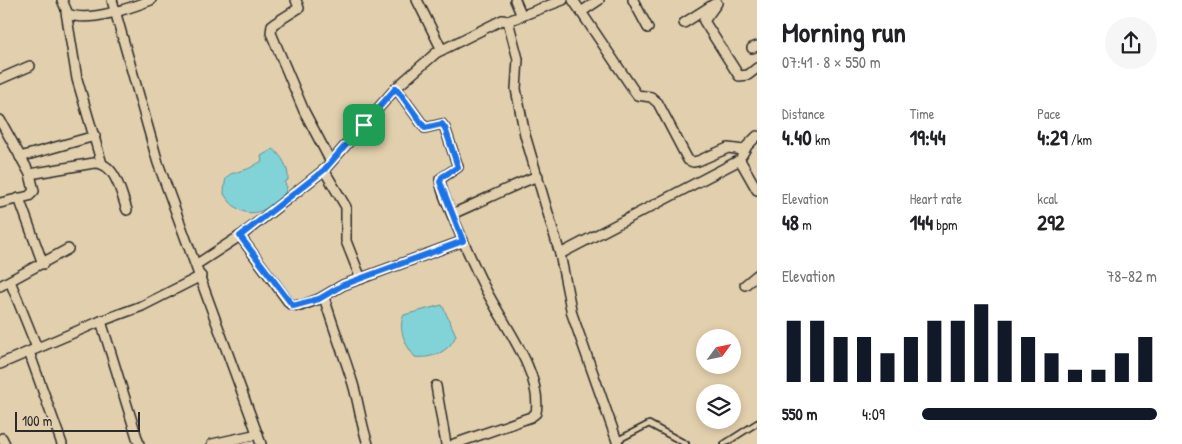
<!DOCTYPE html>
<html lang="en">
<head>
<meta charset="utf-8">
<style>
	:root { --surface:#fff; --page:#f6f6f6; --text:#202124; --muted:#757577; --accent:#111827 }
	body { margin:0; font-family:"Patrick Hand",sans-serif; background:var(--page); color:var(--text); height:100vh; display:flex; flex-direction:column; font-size:19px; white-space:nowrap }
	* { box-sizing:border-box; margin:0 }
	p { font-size:16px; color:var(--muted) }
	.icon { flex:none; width:28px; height:28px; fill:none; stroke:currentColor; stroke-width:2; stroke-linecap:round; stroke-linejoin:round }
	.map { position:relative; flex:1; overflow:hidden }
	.drawer { display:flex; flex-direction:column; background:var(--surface); width:425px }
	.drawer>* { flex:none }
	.needle { width:32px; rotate:57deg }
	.controls { position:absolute; left:696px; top:329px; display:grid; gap:10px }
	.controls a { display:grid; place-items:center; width:45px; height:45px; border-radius:50%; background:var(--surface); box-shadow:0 2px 8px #0003; font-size:25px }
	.scale { position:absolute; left:15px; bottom:12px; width:125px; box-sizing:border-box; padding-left:5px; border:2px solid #2b2b2b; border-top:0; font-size:14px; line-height:18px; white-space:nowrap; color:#2b2b2b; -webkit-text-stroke:4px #e2cfad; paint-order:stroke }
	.pin { position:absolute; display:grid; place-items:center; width:42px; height:42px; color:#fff; margin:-21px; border-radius:10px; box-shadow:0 2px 8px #0006 }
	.round { display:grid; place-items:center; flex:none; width:52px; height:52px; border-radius:26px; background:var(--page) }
	.overview { display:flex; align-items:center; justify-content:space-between; height:85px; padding:0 25px }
	h1 { font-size:28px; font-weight:800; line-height:38px }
	.figures { display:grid; grid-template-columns:repeat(3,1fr); gap:8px; height:85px; padding:5px 25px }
	.figures div { display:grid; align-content:center }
	.figures b { font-size:21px; font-weight:800 }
	.figures small { font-size:14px; font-weight:400 }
	.figures p { font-size:14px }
	.chart { height:140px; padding:10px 25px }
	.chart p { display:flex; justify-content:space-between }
	.chart svg { width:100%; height:90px; margin-top:5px; stroke:var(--accent); stroke-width:6 }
	ul { padding:0 25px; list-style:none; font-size:16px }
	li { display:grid; grid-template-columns:80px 60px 1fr; align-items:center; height:38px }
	li i { height:12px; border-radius:6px; background:var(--accent) }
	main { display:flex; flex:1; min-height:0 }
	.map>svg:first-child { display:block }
</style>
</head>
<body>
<main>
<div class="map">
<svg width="757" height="444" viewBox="0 0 757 444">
	<rect width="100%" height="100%" fill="#e2cfad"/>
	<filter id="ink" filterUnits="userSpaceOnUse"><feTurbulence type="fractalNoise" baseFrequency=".02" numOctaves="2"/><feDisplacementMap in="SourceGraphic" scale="10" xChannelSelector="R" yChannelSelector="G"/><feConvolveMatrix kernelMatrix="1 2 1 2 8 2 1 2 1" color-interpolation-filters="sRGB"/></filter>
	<g filter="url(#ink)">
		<!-- water -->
		<g fill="#81d3d8" stroke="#5f9093">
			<path d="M273,149c9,7 16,19 15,31l-4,2 3,5 -2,6c-21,22 -42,30 -61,1 1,-21 3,-19 20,-24 6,-1 12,-6 18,-9l-1,-5z"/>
			<path d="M442,305l14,30c-6,17 -25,24 -41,22 -9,-11 -18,-28 -11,-42z"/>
		</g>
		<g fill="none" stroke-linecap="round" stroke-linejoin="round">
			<defs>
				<g id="service">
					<path d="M616,441l33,-17 37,20"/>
					<path d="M724,444l33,-21"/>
				</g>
				<g id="minor">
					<path d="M62,0l6,14c21,9 62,-6 83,-14"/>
					<path d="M112,0l46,163 103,281"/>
					<path d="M296,0l3,8 -27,17 -1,8 33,78 27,51"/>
					<path d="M417,0l25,50"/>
					<path d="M515,0l7,16"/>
					<path d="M573,0l64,95 14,2 7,6 30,57 5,2 5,-1 30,-13 16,2"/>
					<path d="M633,0l15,28"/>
					<path d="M717,3l-13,18 35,55 9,-1 9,-7"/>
					<path d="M66,12l11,67 25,85"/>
					<path d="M581,12l18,-12"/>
					<path d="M508,21l55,-21"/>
					<path d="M684,23l30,-19"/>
					<path d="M752,48l5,-2"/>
					<path d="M0,79l30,-13"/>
					<path d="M396,88l29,40 17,-4 3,4 13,39 -18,12c1,13 8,25 12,36 11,26 22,52 35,77 17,33 56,83 49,121l-5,4 -77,27"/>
					<path d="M0,120l30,54 4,17 -5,5 -29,7"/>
					<path d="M742,155l5,-9 10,-10"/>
					<path d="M20,157l75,-21"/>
					<path d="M324,170l22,37v34l15,38"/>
					<path d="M30,174l64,-11c22,-1 27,31 33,47"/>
					<path d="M19,198l24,66"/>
					<path d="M452,214c29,-12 56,-27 86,-38"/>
					<path d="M240,236l50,68 10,2 19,-7 24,-14 120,-44"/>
					<path d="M560,254l180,-94 17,30"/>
					<path d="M197,264l46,-30 81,-64 72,-82 40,-35 66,-33 6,1 10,38 -2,30 9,46 35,119 12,60 46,130"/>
					<path d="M10,281l27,67"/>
					<path d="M745,285l12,-10"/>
					<path d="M0,286l68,-37"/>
					<path d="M324,297c9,30 20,58 29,87 6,20 8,40 15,60"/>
					<path d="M101,321l38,123"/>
					<path d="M29,352l33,92"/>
					<path d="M0,364l101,-43 41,-15 59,-30"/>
					<path d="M436,386l10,58"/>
					<path d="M2,438l3,6"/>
					<path d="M212,444l46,-10"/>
				</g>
			</defs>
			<!-- service casing -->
			<use href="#service" stroke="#2b2b2b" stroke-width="8"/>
			<!-- minor casing -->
			<use href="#minor" stroke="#2b2b2b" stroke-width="12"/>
			<!-- service -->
			<use href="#service" stroke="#e2cfad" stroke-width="4.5"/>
			<!-- minor -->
			<use href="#minor" stroke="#e2cfad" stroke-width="9"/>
		</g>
	</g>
	<g fill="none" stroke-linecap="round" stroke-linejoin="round" filter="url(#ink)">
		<defs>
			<path id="route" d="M396,88l29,40 17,-4 3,4 13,39 -16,10 -2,5 23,59 -120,44 -24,14 -26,7 -53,-70 84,-66z"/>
		</defs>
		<!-- route casing -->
		<use href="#route" stroke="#fff" stroke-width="10"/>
		<!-- route -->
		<use href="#route" stroke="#1a73e8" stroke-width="6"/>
	</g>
</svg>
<div class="controls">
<a><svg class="needle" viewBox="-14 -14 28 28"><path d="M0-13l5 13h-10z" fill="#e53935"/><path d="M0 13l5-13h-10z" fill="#757577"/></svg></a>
<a><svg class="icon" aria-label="layers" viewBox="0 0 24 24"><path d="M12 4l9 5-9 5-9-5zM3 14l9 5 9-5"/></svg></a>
</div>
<div class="scale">100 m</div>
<div class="pin" style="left:364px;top:125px;background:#1e9e55"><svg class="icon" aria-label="arrive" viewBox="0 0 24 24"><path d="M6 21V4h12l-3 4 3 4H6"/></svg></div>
</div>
<section class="drawer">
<div class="overview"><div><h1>Morning run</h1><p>07:41 · 8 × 550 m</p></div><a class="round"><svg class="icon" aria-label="share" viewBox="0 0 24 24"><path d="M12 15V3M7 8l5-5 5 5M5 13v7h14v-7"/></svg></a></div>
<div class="figures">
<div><p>Distance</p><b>4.40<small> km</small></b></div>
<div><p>Time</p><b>19:44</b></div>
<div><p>Pace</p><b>4:29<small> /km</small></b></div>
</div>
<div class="figures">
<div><p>Elevation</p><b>48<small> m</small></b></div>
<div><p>Heart rate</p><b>144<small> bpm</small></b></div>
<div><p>kcal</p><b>292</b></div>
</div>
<div class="chart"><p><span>Elevation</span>78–82 m</p>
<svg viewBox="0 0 160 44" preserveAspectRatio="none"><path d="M5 44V14M15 44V14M25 44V22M35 44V22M45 44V30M55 44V22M65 44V14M75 44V14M85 44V6M95 44V14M105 44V22M115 44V30M125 44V38M135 44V38M145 44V30M155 44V22"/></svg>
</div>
<ul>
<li><b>550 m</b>4:09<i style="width:100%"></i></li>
</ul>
</section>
</main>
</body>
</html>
